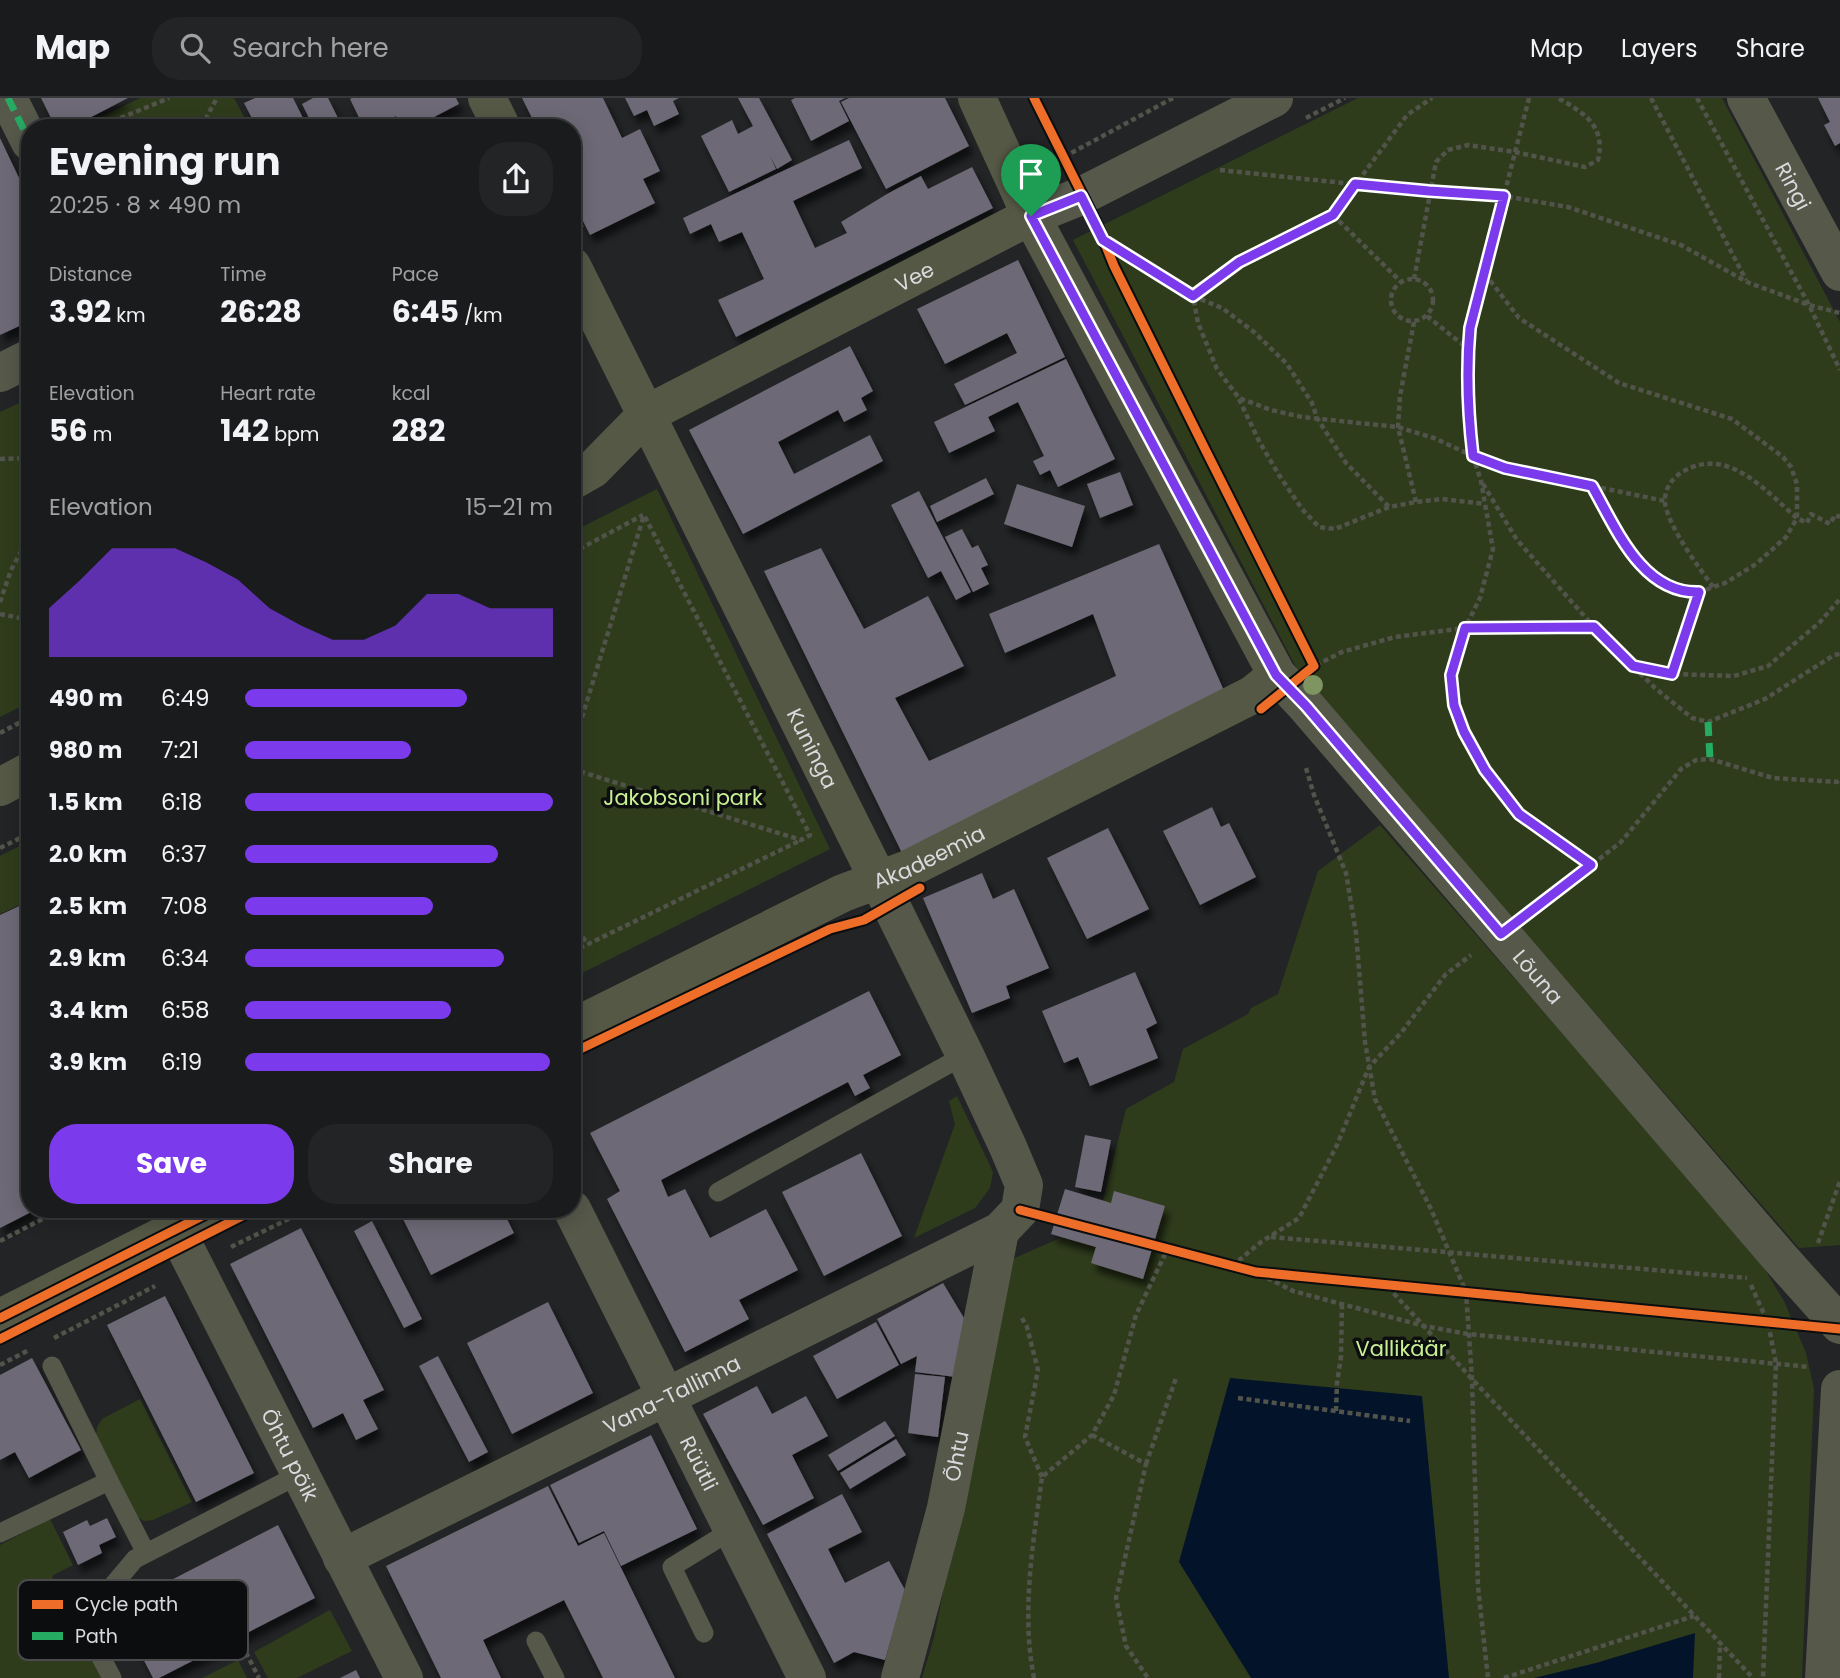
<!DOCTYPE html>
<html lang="en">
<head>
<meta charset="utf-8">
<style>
	:root { --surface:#1a1b1c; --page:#232425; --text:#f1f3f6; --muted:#9fa1a3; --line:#38393b; --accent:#7c3aed }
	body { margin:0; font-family:Poppins,sans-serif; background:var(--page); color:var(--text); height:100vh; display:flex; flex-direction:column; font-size:26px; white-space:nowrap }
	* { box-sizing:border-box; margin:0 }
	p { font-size:23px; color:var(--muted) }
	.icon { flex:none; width:38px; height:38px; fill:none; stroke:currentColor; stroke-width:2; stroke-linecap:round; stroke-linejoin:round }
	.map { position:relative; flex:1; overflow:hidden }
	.drawer { position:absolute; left:21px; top:21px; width:560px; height:1099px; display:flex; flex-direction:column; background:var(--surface); border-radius:28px; box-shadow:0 4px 18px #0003,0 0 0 2px var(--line) }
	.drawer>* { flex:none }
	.pin { position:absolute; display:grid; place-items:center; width:60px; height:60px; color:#fff; margin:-72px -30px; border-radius:50% 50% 50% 0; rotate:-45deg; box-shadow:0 0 7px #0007 }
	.pin .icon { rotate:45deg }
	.round { display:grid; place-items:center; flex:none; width:74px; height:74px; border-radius:28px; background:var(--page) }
	.headline { display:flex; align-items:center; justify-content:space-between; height:119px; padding:0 28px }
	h1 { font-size:38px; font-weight:700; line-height:52px }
	.metrics { display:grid; grid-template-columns:repeat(3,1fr); gap:10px; height:119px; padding:7px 28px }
	.metrics div { display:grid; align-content:center }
	.metrics b { font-size:30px; font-weight:700 }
	.metrics small { font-size:19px; font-weight:400 }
	.metrics p { font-size:19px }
	.chart { height:196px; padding:14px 28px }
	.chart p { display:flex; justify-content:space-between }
	.chart svg { width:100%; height:126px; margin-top:7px; fill:var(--accent); opacity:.7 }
	.button { display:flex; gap:14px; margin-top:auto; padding:14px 28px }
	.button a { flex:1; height:80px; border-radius:28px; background:var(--accent); color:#fff; font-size:28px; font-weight:700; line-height:80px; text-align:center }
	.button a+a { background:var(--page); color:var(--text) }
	ul { padding:0 28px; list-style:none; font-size:23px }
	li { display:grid; grid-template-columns:112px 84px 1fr; align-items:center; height:52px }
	li i { height:18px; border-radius:9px; background:var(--accent) }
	header { display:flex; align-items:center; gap:42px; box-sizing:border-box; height:98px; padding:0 35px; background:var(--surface); border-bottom:2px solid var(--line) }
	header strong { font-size:33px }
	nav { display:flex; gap:38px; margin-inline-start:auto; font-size:24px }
	.search { width:490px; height:63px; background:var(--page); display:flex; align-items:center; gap:18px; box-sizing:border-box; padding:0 24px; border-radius:28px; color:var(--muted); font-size:26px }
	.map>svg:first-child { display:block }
</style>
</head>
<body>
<header>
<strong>Map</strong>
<div class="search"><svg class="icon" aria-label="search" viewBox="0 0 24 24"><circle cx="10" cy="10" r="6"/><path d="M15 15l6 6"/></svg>Search here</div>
<nav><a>Map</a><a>Layers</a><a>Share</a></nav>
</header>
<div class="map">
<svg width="1840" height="1580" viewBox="0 0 1840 1580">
	<defs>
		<filter id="shadow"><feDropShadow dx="4.5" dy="8" stdDeviation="3.5" flood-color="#0009"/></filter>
	</defs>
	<rect width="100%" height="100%" fill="#222426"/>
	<!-- green -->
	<g fill="#2f3c1c">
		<path d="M140,0h94l16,30h-80l-5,-10 -20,10h-67z"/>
		<path d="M1358,0h364l118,224v923l-41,3 -501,-577 -225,-431z"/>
		<path d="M30,300v304l-30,15v-305z"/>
		<path d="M657,391l173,360 -258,129v-446z"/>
		<path d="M1380,727l375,428 30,50 21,50 8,36 -12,289h-880l12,-40 74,-377 90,-40 28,-112 48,-27 9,-33 65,-35 3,-6 27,-14 40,-123z"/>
		<path d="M30,743v59l-30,14v-58z"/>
		<path d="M957,998l36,76 -3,16 -15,20 -61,30 41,-114 -6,-23z"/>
		<path d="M140,1301l52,103 -39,18 -9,1 -7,-4 -41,-82 1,-8 5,-8z"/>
		<path d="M50,1421l23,46 -21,11 50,102h-102v-133z"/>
		<path d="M330,1512l22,41 -55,27h-29l-14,-26z"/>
		<path d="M238,1562l9,18h-45z"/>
	</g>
	<!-- water -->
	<g fill="#03132a">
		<path d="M1230,1280l192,18 27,282h-198l-72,-116z"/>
		<path d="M1695,1535l-2,45h-159l62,-15z"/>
	</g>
	<!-- building -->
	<g fill="#6d6976" filter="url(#shadow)">
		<path d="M41,0h87l-58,30h-14z"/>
		<path d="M255,0h38l15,30h-51l-13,-25z"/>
		<path d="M313,0h15l15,30h-29l-12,-24z"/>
		<path d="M352,0h104l3,6 -46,24h-11l-6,-12 -24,12h-8l-14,-29z"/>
		<path d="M522,0h81l19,40 18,-9 20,42 -17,8 12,24 -65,32 -18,-36v-71h-35z"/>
		<path d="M625,0h54l-6,3 6,13 -25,12 -7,-16 -13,6z"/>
		<path d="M738,0h21l33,62 -15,9 -7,-13 6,13 -47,23 -28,-56 31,-16 6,14 15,-8z"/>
		<path d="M795,0h50l-6,3 10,20 -38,20 -20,-41z"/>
		<path d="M849,0h96l24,48 -83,43 -45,-87z"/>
		<path d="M1818,0h22v45l-5,3 -11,-21 6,-3z"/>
		<path d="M0,40l30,63v120l-30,14z"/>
		<path d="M849,42l13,28 -69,33 22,47 32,-15 -6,-11 46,-28 34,-18 7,13 44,-22 21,41 -257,129 -18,-37 46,-21 -22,-47 -23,10 -8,-18 -21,10 -7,-16z"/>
		<path d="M1018,162l47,97 -100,48 -11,-21 63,-31 -10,-20 -62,31 -28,-55z"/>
		<path d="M850,248l23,45 -12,7 6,12 -23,12 -6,-12 -60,32 16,32 76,-39 13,26 -140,73 -54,-104z"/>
		<path d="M1066,261l49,100 -57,28 -8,-17 -10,5 -7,-14 11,-5 -26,-54 -30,15 7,14 -46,22 -15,-31z"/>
		<path d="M1120,374l13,33 -33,13 -13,-34z"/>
		<path d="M986,380l8,16 -57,28 -7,-16z"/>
		<path d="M1017,386l68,22 -13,41 -68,-23z"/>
		<path d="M919,393l52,101 -15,8 -15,-29 -13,7 -37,-73z"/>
		<path d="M962,431l10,19 6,-3 10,20 -7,3 8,16 -16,8 -28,-55z"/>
		<path d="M1159,446l66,149 -322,162 -139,-284 57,-23 43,81 64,-33 36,70 -69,32 34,63 187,-85 -23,-62 -88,39 -16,-39z"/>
		<path d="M1212,709l9,20 8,-4 27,54 -56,28 -37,-74z"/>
		<path d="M1108,730l41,81 -62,30 -40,-81z"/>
		<path d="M982,775l11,26 21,-10 35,79 -43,18 4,12 -38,15 -49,-115z"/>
		<path d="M30,803v219l-2,1 2,3v85h7l-37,19v-313z"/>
		<path d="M1135,874l22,51 -11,6 12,29 -68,28 -12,-29 -14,6 -22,-52z"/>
		<path d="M869,893l32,64 -38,20 7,13 -15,8 -7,-14 -187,98 7,17 17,-8 25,49 56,-29 32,61 -59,30 10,19 -64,33 -78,-153 13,-8 -30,-58z"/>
		<path d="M1085,1037l26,5 -10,52 -26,-5z"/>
		<path d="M861,1055l41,83 -78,40 -42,-84z"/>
		<path d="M1065,1091l46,14 3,-12 51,15 -22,73 -52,-16 5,-16 -45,-13z"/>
		<path d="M398,1111h104l12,24 -83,42z"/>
		<path d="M372,1123l50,98 -18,9 -50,-97z"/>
		<path d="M301,1130l83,162 -21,10 15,29 -22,11 -13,-27 -30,15 -83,-164z"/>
		<path d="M943,1185l21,35 -8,59 -41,-5 2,-16 -16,8 -24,-45z"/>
		<path d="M165,1198l89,177 -58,29 -89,-177z"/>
		<path d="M548,1204l45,91 -81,41 -45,-91z"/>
		<path d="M876,1224l23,43 -62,34 -24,-43z"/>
		<path d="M438,1258l50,96 -19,10 -50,-96z"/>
		<path d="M32,1260l49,92 -52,28 -14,-26 -15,8v-85z"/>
		<path d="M915,1276l30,3 -7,60 -30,-4z"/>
		<path d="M757,1288l15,28 34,-18 22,40 -36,19 22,43 -51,27 -60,-111z"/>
		<path d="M885,1323l10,15 -57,35 -10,-16z"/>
		<path d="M651,1337l46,94 -76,37 -17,-35 -25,12 -29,-58z"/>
		<path d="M896,1341l10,16 -56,34 -10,-16z"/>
		<path d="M548,1388l30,60 26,-13 71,145h-72l-39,-78 -81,40 18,38h-60l-55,-112z"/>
		<path d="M842,1396l20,38 -34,17 17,34 44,-22 16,29 -20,70 -31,-8 -20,11 -67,-129z"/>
		<path d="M107,1420l9,19 -17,8 3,8 -24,12 -15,-33 24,-12 3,6z"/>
		<path d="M278,1427l37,73 -156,80h-6l-36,-70z"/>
		<path d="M356,1572l4,8h-20z"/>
	</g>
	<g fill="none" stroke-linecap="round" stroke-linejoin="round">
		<!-- path -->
		<g stroke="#52544b" stroke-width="4.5" stroke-dasharray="5 3.5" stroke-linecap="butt">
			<path d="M1529,0l-59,230 -2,21 -1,63 6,44 8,25 12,68 -13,49 -15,30 -14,47 3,30 10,27 21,38 34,44 72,51"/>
			<path d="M1651,0l95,182"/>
			<path d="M1697,0l112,207 31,65"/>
			<path d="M1306,20l39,-20"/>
			<path d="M97,30l72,-30"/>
			<path d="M209,30l-2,-12 10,-18"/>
			<path d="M1049,67l124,-67"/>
			<path d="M1220,72l209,22 75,4 64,11 113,38 66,37 62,23 31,8"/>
			<path d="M572,110l11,22"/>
			<path d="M1333,117l68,67"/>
			<path d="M1103,142l90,56 5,27 19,46 22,29 32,12 31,7 96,10 36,11 39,18 32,12 160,33"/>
			<path d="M1485,176l34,44 100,65 113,36 51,38 8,10 6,17v34l-11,19 -30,27 -31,19 -26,9h-14l-29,-12 -26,-28 -37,-66"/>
			<circle cx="1412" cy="202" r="21"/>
			<path d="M1414,181l22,-117 12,-12 20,-5 47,7 70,15 13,-7c8,-33 -13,-47 -40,-62"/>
			<path d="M1193,198l46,-34 94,-47 74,-100 25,-17"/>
			<path d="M1193,198l29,12 32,24 33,32 25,39 5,15 29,45 43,44"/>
			<path d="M1427,218l40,32"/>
			<path d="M1414,224l-14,74 -2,31 18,75"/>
			<path d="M1239,301l20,42 20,34 23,34 17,18 16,2 54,-22 27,-5 26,-3 43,5"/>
			<path d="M0,361l30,-1"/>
			<path d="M1483,386l34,56 77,87 61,61 37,30 16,4 57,-23 69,-44 6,-1"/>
			<path d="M572,455l71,-38"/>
			<path d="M1713,489c-15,-21 -44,-59 -48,-84 -1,-13 6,-24 17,-31 46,-27 82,18 115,46l10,5 4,-9 19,10 5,-9 5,2"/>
			<path d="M0,504l11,-32 19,-35"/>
			<path d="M0,516l30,6"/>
			<path d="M1316,567l26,-13 53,-15 70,-9 129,-1"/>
			<path d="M1633,568l39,8 62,2 34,-10 52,-44 20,-23"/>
			<path d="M1672,576l27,-82"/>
			<path d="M0,635l30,-16"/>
			<path d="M572,652l72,-235"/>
			<path d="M1306,670l8,27 32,78 10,60 9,109 10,57 56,110 35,83 6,87 6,208 10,91"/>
			<path d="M572,671l229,71 9,-5 -166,-320"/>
			<path d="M0,750l30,-15"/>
			<path d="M1532,813l89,-69 60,-73 15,-9 14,-1 63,19 64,4 3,-2"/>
			<path d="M572,826l16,20"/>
			<path d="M572,854l229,-112"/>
			<path d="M1271,1139l476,41"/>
			<path d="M0,1143l62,-32"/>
			<path d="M1818,1145l22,-62"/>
			<path d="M1154,1148l102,26 531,52"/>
			<path d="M231,1149l78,-38"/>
			<path d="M1232,1168l29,-24 38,-24 38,-73 32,-78 32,-34 44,-58 26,-20"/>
			<path d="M1260,1176l33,17 131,35 44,8 342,33"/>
			<path d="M1751,1187l17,38 8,40 -13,315"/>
			<path d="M1388,1189l84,92 281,299"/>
			<path d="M1022,1220l5,9 11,43 -13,67 17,40"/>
			<path d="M54,1240l101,-52"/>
			<path d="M0,1267l27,-14"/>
			<path d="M1238,1300l172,23"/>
			<path d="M1336,1313l1,-28 4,-26 1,-53"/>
			<path d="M1092,1337l54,29 -30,134 10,48 22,32"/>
			<path d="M1146,1366l30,-86"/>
			<path d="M242,1547l17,33"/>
			<path d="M1034,1580c-13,-66 -1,-134 8,-201l50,-42 22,-40 22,-80 31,-65"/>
			<path d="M1504,1580l190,-62"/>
			<path d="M1719,1580l1,-34"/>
		</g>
		<!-- lane -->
		<g stroke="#56584a" stroke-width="19">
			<path d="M718,1094l247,-137"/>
			<path d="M109,1383l37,72"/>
			<path d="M0,1435l109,-52 -57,-115"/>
			<path d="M704,1535l-32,-66 60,-37"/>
			<path d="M536,1543l19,37"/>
			<path d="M112,1580l-18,-34 4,-41 37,-44 165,-85"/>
		</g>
		<!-- street -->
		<g stroke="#56584a" stroke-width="38">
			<path d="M8,0l22,44"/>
			<path id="s1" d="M1746,0l94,174"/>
			<path d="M1031,118l50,-20 193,-98"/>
			<path d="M0,275l30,-15"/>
			<path id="s2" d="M1277,577l29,31 475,553 59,66"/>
			<path id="s3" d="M572,1111l235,469"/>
			<path id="s4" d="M176,1132l228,448"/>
			<path id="s5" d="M342,1460l658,-327 20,-21 4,-25 -16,-38 -43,-92 -87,-176"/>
			<path id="s6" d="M900,1580l46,-170 54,-277"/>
			<path d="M1824,1580l16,-289"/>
		</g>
		<!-- secondary -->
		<g stroke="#565846" stroke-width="38">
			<path d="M487,0l15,30"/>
			<path id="s7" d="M572,168l306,613"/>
			<path id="s8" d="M572,383l21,-12 54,-55 384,-198"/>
			<path d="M0,689l30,-16"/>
			<path id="s9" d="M572,930l271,-135 65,-24 344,-174 25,-20 -246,-459 -54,-118"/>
			<path d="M0,1220l216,-109"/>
		</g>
		<!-- quiet -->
		<g stroke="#26ab63" stroke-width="7" stroke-dasharray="14 7" stroke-linecap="butt">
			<path d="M8,0l22,44"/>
			<path d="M1708,624l2,37"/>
		</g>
		<defs>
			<g id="cycleway">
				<path d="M1034,0l63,126 17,42 92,185 108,215 -53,43"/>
				<path d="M572,955l258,-124 34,-9 56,-32"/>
				<path d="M1020,1112l236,62 584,57"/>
				<path d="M0,1220l216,-109"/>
				<path d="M0,1241l256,-130"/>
			</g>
		</defs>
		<!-- cycleway casing -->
		<use href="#cycleway" stroke="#0c0d0f" stroke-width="13"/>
		<!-- cycleway -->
		<use href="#cycleway" stroke="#ee6e29" stroke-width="9"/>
	</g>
	<!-- trees -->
	<circle fill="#7e9562" cx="1313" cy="587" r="10"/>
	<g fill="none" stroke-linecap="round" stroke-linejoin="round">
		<defs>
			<path id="route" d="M1355,86l74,7 75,5 -34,132c-4,43 -2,86 3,128l32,12 87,18c24,42 50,108 107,106l-27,82 -39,-8 -39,-39 -129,1 -14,47 3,30 10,27 21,38 34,44 72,51 -90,69 -195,-228 -30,-31 -245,-459 50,-20 22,44 90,56 46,-34 94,-47z"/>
		</defs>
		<!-- route casing -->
		<use href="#route" stroke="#fff" stroke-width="14"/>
		<!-- route -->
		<use href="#route" stroke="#7c3aed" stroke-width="9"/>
	</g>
	<g text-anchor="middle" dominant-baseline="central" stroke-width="7" stroke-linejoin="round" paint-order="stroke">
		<!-- street labels -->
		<g font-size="21" fill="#d9dadd" stroke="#0c0d0f">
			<text stroke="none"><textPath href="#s1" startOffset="100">Ringi</textPath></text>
			<text stroke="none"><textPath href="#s8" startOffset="402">Vee</textPath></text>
			<text stroke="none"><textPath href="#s7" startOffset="539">Kuninga</textPath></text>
			<text stroke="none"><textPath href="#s9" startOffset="396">Akadeemia</textPath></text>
			<text stroke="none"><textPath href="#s2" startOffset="399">Lõuna</textPath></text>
			<text stroke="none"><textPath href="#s5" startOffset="368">Vana-Tallinna</textPath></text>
			<text stroke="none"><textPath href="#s4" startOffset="252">Õhtu põik</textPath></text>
			<text stroke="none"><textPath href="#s6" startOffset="229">Õhtu</textPath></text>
			<text stroke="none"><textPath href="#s3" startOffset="284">Rüütli</textPath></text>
		</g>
		<!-- park labels -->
		<g font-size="21" fill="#c9f193" stroke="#0c0d0f">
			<text x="683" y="699">Jakobsoni park</text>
			<text x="1401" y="1250">Vallikäär</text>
		</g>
	</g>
	<!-- legend -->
	<rect x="18" y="1482" width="230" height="80" rx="10" fill="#0c0d0f" stroke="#4a4a4d" stroke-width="2"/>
	<rect x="32" y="1502" width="31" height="9" fill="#ee6e29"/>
	<rect x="32" y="1534" width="31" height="8" fill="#26ab63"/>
	<g font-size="19" fill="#d9dadd">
		<text x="75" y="1513">Cycle path</text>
		<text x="75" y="1545">Path</text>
	</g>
</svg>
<div class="pin" style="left:1031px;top:118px;background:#1e9e55"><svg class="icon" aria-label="arrive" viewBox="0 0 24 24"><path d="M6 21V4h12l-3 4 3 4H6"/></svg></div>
<section class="drawer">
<div class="headline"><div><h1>Evening run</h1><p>20:25 · 8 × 490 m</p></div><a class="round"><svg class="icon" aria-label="share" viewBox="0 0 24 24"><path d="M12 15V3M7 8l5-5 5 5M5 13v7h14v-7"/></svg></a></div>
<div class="metrics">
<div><p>Distance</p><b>3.92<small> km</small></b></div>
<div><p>Time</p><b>26:28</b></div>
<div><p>Pace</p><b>6:45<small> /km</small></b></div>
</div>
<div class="metrics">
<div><p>Elevation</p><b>56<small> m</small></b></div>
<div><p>Heart rate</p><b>142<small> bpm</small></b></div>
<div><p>kcal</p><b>282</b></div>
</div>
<div class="chart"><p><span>Elevation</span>15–21 m</p>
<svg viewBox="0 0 160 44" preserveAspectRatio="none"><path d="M0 44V27L10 17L20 6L30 6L40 6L50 11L60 17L70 27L80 33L90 38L100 38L110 33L120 22L130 22L140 27L150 27L160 27V44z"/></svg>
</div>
<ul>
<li><b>490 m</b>6:49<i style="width:72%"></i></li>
<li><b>980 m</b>7:21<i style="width:54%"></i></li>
<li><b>1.5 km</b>6:18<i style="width:100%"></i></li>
<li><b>2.0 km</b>6:37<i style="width:82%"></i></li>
<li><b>2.5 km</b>7:08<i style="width:61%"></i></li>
<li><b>2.9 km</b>6:34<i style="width:84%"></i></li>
<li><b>3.4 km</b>6:58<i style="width:67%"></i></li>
<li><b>3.9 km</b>6:19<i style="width:99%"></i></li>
</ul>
<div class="button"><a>Save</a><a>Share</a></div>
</section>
</div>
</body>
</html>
